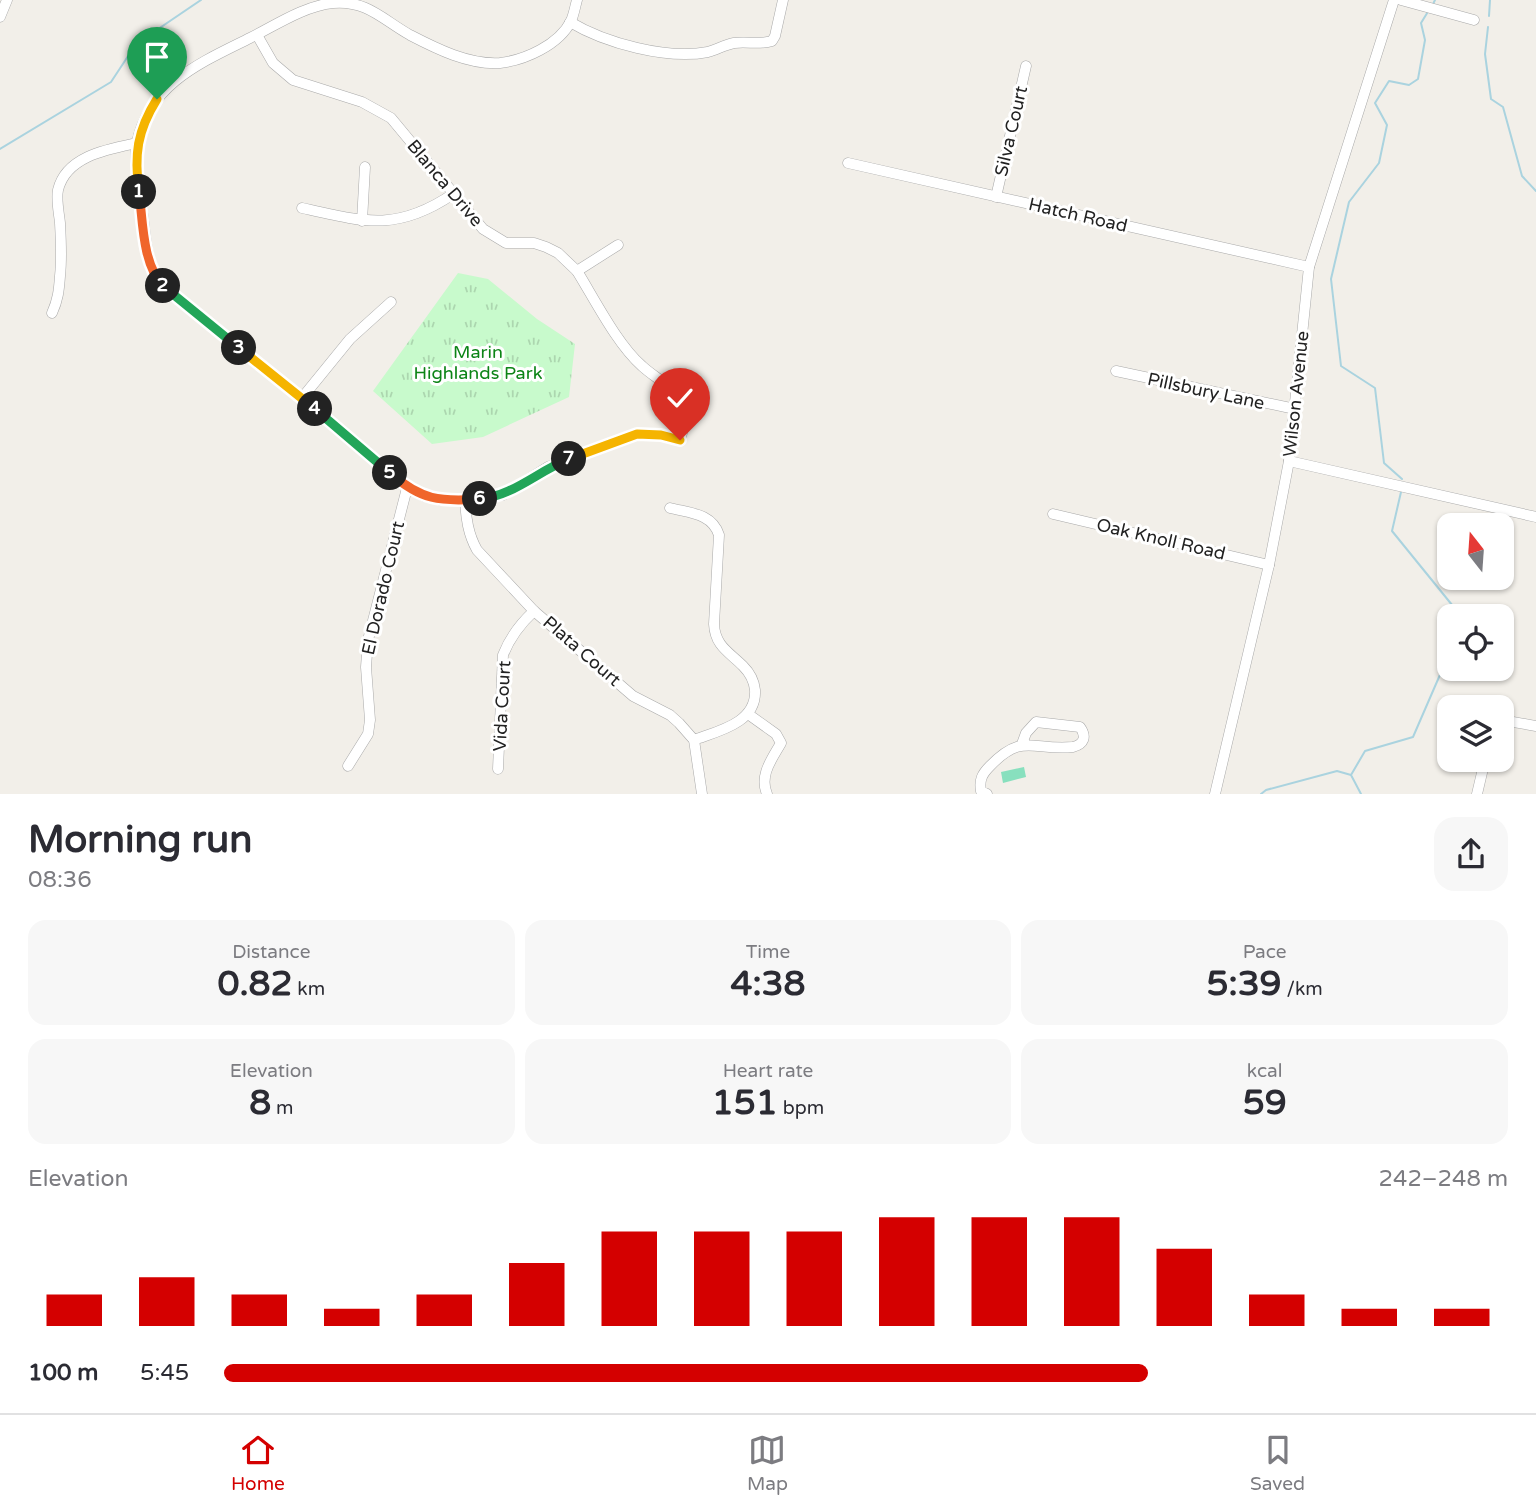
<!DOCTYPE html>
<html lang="en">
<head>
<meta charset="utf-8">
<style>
	:root { --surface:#fff; --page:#f7f7f7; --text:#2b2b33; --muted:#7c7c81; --line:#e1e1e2; --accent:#d40000 }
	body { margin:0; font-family:"Varela Round",sans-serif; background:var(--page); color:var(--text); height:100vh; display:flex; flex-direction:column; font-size:26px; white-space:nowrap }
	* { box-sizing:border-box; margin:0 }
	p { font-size:23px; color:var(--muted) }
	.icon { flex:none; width:38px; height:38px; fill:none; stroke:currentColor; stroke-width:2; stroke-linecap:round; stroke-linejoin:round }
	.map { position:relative; height:794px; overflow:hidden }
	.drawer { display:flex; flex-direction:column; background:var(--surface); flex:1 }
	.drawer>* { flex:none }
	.needle { width:46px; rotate:343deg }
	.tools { position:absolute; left:1437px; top:513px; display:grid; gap:14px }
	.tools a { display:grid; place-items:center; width:77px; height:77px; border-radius:14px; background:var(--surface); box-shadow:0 2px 5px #0004; font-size:35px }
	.pin { position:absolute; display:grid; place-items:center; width:60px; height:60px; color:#fff; margin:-72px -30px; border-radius:50% 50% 50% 0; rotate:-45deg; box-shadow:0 0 7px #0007 }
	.pin .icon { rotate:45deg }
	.km { position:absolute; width:35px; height:35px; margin:-18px; border-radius:50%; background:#222; color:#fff; font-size:19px; line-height:35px; text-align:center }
	.round { display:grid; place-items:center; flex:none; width:74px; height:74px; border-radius:21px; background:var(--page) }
	.head { display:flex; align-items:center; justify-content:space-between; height:119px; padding:0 28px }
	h1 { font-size:38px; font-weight:800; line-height:52px }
	.stats { display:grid; grid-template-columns:repeat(3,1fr); gap:10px; height:119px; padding:7px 28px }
	.stats div { display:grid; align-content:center; border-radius:18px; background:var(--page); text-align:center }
	.stats b { font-size:35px; font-weight:800 }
	.stats small { font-size:19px; font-weight:400 }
	.stats p { font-size:19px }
	.chart { height:196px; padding:14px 28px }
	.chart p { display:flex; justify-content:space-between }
	.chart svg { width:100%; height:126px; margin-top:7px; stroke:var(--accent); stroke-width:6 }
	ul { padding:0 28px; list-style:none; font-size:23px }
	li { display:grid; grid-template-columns:112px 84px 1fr; align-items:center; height:52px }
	li i { height:18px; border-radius:9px; background:var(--accent) }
	.tab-bar { display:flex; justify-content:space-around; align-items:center; height:98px; border-top:2px solid var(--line); background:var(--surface); font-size:19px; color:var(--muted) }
	.tab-bar a { display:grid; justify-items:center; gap:4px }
	.tab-bar .active { color:var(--accent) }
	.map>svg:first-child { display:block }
</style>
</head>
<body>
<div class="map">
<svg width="1536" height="794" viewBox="0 0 1536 794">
	<defs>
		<pattern id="park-tufts" width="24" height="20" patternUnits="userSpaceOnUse" patternTransform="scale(1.75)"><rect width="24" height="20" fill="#c8facc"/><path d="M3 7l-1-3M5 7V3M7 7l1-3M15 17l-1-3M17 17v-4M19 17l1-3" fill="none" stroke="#acd6af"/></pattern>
	</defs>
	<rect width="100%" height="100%" fill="#f2efe9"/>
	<!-- park -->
	<path fill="url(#park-tufts)" d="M458,273l30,6 49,40 38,25 -6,53 -86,40 -51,7 -59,-53z"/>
	<!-- pitch -->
	<path fill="#88e0be" d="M1024,767l2,10 -23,6 -2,-11z"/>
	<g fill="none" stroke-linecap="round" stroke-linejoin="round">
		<!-- stream -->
		<g stroke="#aad3df" stroke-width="2">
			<path d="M1432,6l3,-6"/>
			<path d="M1489,16l1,-16"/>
			<path d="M1488,27l-3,27 6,45 12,8 19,69 14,15"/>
			<path d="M0,149l111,-67 25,-38 65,-44"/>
			<path d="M1402,479l-18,-16 -9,-75 -34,-22 -10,-87 18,-77 30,-39 8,-38 -12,-22 14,-22 20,4 9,-6 7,-39 -4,-17 8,-13"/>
			<path d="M1401,492l-9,39 69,85"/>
			<path d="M1261,794l5,-4 71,-19 14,4"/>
			<path d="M1361,794l-10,-19 14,-24 48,-14 36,-83"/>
		</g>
		<defs>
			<g id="minor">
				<path d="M1401,0l73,20"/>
				<path d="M0,17l7,-17"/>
				<path d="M570,22c35,21 97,38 138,30 8,-2 16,-7 26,-9 12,-2 26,2 38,-2l3,-5 8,-36"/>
				<path d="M257,35l16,28 20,17 69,22 29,16 92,111 23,14h28l12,4 12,6 19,18c18,29 40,73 65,95 14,13 35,22 42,42 3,11 -1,21 -4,32l-19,-5 -24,-1 -89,33 -45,28 -38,5h-25l-16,-4 -17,-8 -105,-90 -136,-108c-19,-21 -20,-48 -23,-74 -3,-22 -10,-54 -6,-74 13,-59 65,-80 113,-104 26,-13 54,-32 83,-35 34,-3 50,17 77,32 27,14 59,30 90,28 25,-3 59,-18 71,-42 3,-7 4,-14 6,-21"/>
				<path d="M848,163l461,104"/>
				<path d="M996,197l30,-131"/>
				<path d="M302,208c62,14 95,24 151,-14"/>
				<path d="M362,221l3,-54"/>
				<path d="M577,271l41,-26"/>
				<path d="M52,313c6,-13 7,-23 8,-37 2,-18 1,-35 0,-53 -1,-10 -4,-23 -2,-33 8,-34 50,-41 79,-47"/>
				<path d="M1116,371l179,38"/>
				<path d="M302,398l48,-59 41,-37"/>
				<path d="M1289,461l247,56"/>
				<path d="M465,500c1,18 3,34 12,50l57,61 99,85 37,19 9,8 15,17 8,54"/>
				<path d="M670,508c19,5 42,5 49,27l-5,89c1,22 15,28 29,42 7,7 11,14 12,24 2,33 -37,41 -61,50"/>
				<path d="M1053,514l216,51"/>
				<path d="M748,714l28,20 5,9c-9,16 -22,32 -14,51"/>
				<path d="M1502,720l34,6"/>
				<path d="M348,766l20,-32 2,-14 -4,-53 2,-27 39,-152"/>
				<path d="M498,769l5,-114c7,-18 18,-32 31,-44"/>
				<path d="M987,794l-6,-3c-2,-11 1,-17 9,-25 33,-34 42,-15 83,-19 11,-3 14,-10 7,-20l-44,-5 -10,11 -4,11"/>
				<path d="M1215,794l54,-229 20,-104 20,-194 85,-267"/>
				<path d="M1477,794l8,-34"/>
			</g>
		</defs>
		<!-- minor casing -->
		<use href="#minor" stroke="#a9a9a9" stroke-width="11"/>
		<!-- minor -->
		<use href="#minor" stroke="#fff" stroke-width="10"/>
	</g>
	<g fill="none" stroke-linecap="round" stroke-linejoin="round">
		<defs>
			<path id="split-1" d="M139,192c-5,-37 -2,-61 18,-93"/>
			<path id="split-2" d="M139,192c4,29 3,71 24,94"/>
			<path id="split-3" d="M163,286l76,62"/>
			<path id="split-4" d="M239,348l76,61"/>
			<path id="split-5" d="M315,409l75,64"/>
			<path id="split-6" d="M390,473c31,27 50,29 90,26"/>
			<path id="split-7" d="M480,499c33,-3 58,-28 89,-40"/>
			<path id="split-8" d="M569,459l68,-25 24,1 19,5"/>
		</defs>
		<!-- split-1 casing -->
		<use href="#split-1" stroke="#fff" stroke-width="14"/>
		<!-- split-2 casing -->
		<use href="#split-2" stroke="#fff" stroke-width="14"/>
		<!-- split-3 casing -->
		<use href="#split-3" stroke="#fff" stroke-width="14"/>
		<!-- split-4 casing -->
		<use href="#split-4" stroke="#fff" stroke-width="14"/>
		<!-- split-5 casing -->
		<use href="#split-5" stroke="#fff" stroke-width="14"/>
		<!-- split-6 casing -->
		<use href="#split-6" stroke="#fff" stroke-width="14"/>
		<!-- split-7 casing -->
		<use href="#split-7" stroke="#fff" stroke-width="14"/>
		<!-- split-8 casing -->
		<use href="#split-8" stroke="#fff" stroke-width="14"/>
		<!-- split-1 -->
		<use href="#split-1" stroke="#f5b400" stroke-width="9"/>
		<!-- split-2 -->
		<use href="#split-2" stroke="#f0652b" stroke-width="9"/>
		<!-- split-3 -->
		<use href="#split-3" stroke="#22a559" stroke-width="9"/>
		<!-- split-4 -->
		<use href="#split-4" stroke="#f5b400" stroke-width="9"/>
		<!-- split-5 -->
		<use href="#split-5" stroke="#22a559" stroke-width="9"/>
		<!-- split-6 -->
		<use href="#split-6" stroke="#f0652b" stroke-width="9"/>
		<!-- split-7 -->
		<use href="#split-7" stroke="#22a559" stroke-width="9"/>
		<!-- split-8 -->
		<use href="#split-8" stroke="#f5b400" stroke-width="9"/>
	</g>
	<g text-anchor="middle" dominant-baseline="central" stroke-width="6" stroke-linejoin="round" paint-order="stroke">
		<!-- street labels -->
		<g font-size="18" fill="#222" stroke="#fff">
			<text transform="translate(1011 131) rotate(-77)">Silva Court</text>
			<text transform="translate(445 183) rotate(50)">Blanca Drive</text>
			<text transform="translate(1078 215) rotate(13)">Hatch Road</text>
			<text transform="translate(1206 391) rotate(12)">Pillsbury Lane</text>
			<text transform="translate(1296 394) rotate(-84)">Wilson Avenue</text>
			<text transform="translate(1161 539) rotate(13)">Oak Knoll Road</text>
			<text transform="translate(383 588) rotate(-77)">El Dorado Court</text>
			<text transform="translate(582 651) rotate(41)">Plata Court</text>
			<text transform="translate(502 706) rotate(-87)">Vida Court</text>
		</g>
		<!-- park labels -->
		<g font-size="18" fill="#0c8416" stroke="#fff">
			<text x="478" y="352">Marin<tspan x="478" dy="21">Highlands Park</tspan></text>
		</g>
	</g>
</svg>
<div class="tools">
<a><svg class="needle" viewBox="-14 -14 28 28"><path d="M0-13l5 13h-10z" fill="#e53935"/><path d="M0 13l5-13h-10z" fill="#7c7c81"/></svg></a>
<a><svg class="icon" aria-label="locate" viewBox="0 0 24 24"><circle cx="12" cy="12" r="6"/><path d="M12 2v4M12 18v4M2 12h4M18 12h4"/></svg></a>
<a><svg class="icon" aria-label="layers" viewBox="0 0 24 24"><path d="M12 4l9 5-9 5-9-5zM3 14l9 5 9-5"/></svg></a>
</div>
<div class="pin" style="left:157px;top:99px;background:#1e9e55"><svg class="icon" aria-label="arrive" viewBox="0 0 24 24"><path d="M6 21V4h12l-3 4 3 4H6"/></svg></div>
<div class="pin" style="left:680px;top:440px;background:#d93025"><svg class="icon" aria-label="check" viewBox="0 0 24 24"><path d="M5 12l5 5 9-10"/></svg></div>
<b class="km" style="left:139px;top:192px">1</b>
<b class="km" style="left:163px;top:286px">2</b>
<b class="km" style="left:239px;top:348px">3</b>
<b class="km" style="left:315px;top:409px">4</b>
<b class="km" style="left:390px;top:473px">5</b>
<b class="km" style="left:480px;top:499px">6</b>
<b class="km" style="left:569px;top:459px">7</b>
</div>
<section class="drawer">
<div class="head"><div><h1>Morning run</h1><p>08:36</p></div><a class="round"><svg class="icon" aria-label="share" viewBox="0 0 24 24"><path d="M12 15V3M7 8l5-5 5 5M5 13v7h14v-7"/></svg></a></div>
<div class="stats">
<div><p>Distance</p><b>0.82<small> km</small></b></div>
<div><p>Time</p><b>4:38</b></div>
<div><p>Pace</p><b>5:39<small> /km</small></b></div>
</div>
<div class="stats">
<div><p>Elevation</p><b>8<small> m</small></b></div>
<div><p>Heart rate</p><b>151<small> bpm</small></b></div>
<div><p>kcal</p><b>59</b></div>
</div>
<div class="chart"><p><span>Elevation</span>242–248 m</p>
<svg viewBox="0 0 160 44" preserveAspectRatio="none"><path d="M5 44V33M15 44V27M25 44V33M35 44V38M45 44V33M55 44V22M65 44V11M75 44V11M85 44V11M95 44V6M105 44V6M115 44V6M125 44V17M135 44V33M145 44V38M155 44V38"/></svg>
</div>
<ul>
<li><b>100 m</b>5:45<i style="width:72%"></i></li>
</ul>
</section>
<nav class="tab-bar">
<a class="active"><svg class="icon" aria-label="home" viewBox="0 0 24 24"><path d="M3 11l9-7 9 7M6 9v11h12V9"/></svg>Home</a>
<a><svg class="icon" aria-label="map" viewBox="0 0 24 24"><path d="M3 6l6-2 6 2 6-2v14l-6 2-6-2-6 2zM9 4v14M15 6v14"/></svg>Map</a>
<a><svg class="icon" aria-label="saved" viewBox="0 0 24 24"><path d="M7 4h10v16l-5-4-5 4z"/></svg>Saved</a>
</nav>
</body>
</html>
